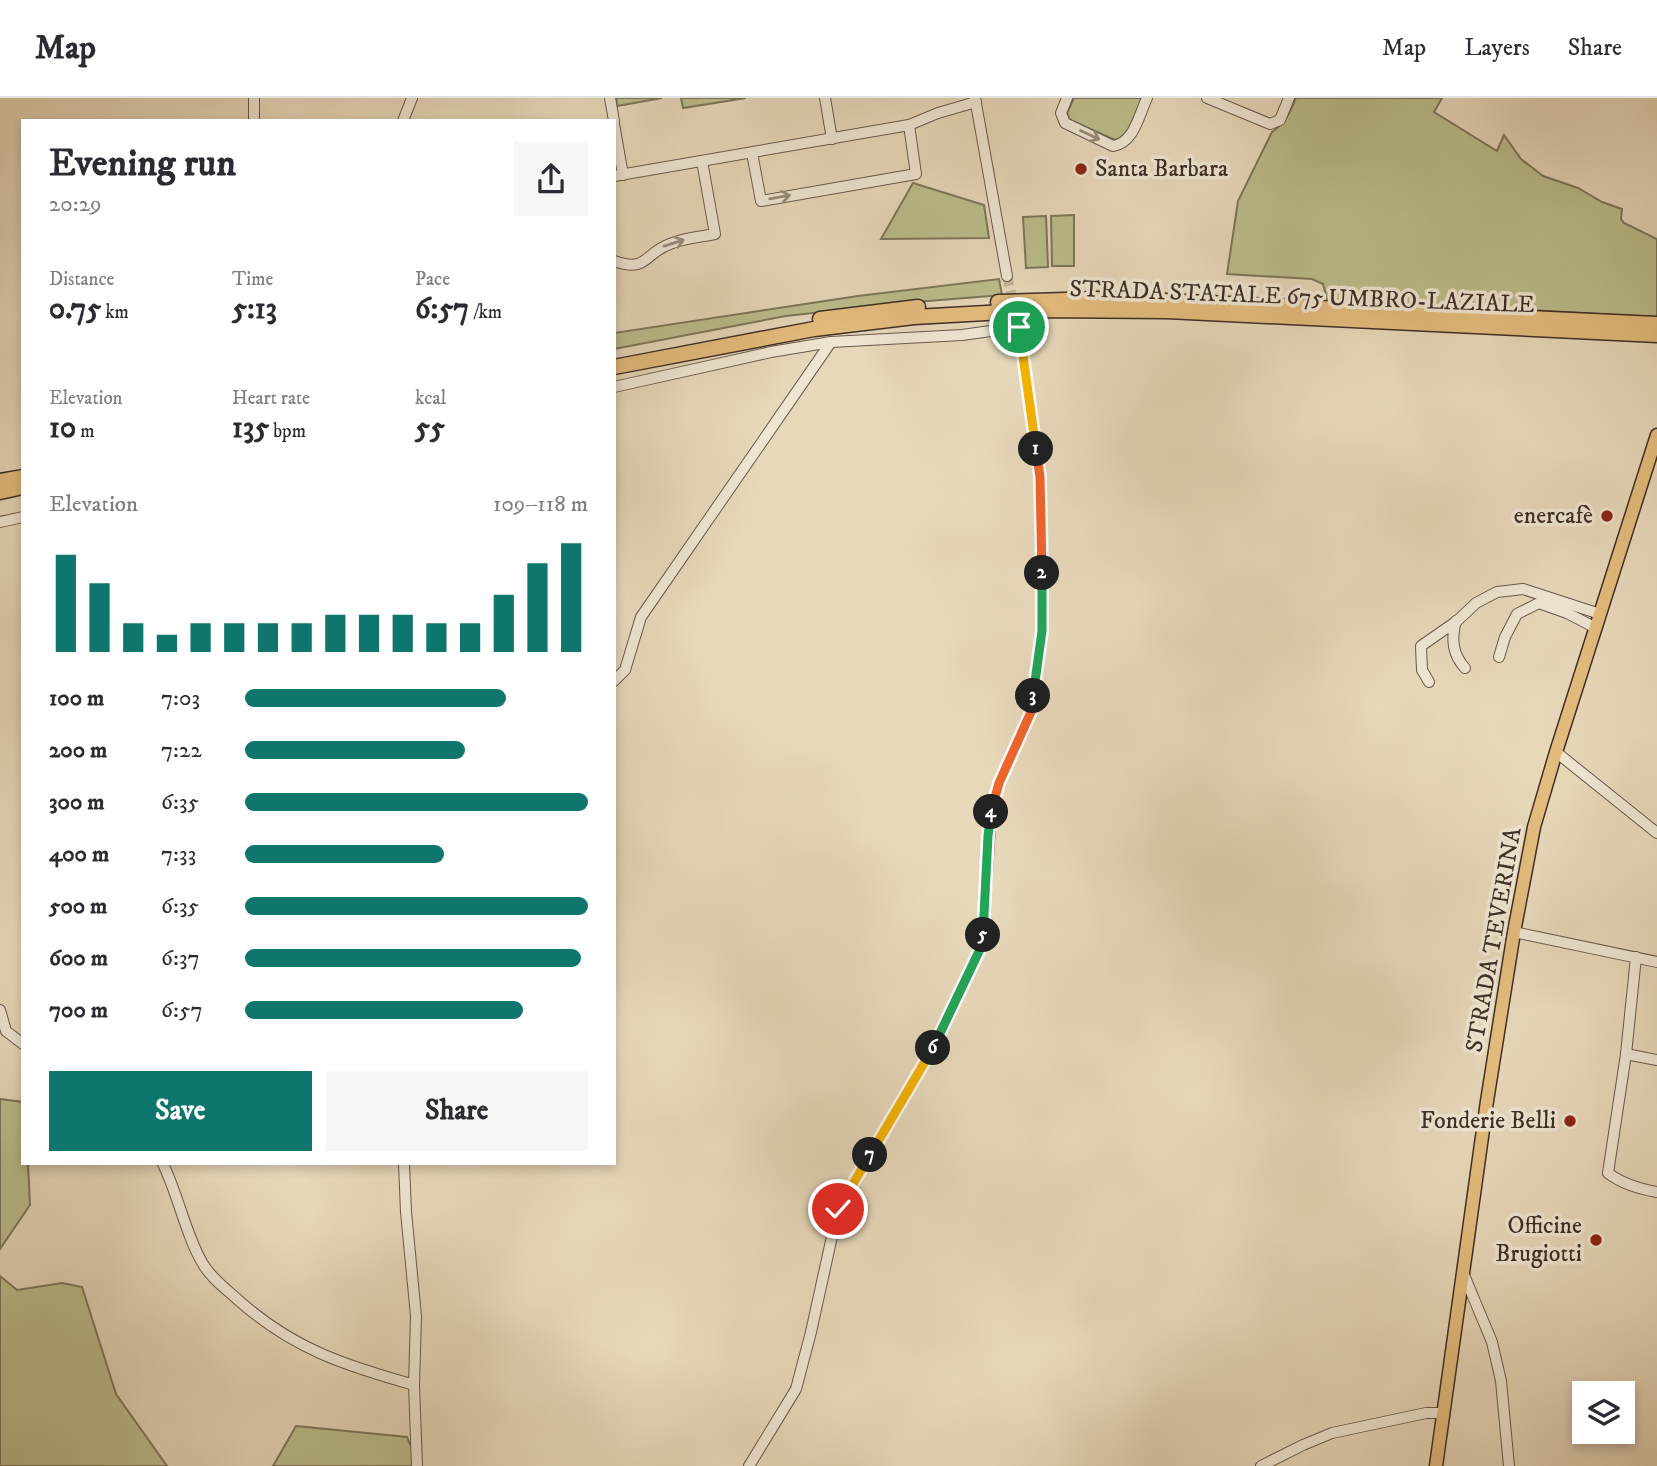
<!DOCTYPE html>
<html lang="en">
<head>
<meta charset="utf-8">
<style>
	:root { --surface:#fff; --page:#f7f7f7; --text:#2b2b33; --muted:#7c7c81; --line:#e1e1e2; --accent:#0f766e }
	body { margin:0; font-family:"IM FELL DW Pica",serif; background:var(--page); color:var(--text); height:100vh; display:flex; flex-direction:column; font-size:26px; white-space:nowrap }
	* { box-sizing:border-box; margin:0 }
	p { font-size:23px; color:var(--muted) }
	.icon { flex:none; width:38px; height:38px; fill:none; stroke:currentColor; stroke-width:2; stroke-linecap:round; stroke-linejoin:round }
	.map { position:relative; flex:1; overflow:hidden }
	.details { position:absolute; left:21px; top:21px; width:595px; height:1046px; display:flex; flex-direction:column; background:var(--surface); border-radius:0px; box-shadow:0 4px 10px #0003 }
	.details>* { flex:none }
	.controls { position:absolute; left:1572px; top:1283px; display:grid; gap:14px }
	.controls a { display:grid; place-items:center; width:63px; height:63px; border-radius:0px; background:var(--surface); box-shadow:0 4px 10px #0003; font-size:35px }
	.pin { position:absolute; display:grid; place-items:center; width:60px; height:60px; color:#fff; margin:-30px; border:4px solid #fff; border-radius:50%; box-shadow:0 2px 7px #0007 }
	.km { position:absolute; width:35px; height:35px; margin:-18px; border-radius:50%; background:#222; color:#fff; font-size:19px; line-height:35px; text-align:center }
	.round { display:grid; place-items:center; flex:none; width:74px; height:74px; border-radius:0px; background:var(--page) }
	.summary { display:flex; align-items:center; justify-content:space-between; height:119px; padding:0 28px }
	h1 { font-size:38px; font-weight:700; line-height:52px }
	.metrics { display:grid; grid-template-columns:repeat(3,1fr); gap:10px; height:119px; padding:7px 28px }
	.metrics div { display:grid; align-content:center }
	.metrics b { font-size:30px; font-weight:700 }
	.metrics small { font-size:19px; font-weight:400 }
	.metrics p { font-size:19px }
	.chart { height:196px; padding:14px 28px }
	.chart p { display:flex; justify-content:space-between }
	.chart svg { width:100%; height:126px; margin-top:7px; stroke:var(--accent); stroke-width:6 }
	.primary-button { display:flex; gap:14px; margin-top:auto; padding:14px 28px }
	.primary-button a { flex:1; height:80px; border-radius:0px; background:var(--accent); color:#fff; font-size:28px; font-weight:700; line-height:80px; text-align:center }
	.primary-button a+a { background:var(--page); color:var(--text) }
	ul { padding:0 28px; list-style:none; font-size:23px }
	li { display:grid; grid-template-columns:112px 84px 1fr; align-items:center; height:52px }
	li i { height:18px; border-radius:9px; background:var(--accent) }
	header { display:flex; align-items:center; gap:42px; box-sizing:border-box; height:98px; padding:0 35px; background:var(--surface); border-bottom:2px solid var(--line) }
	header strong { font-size:33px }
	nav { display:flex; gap:38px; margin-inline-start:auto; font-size:24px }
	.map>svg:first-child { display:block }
</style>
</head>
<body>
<header>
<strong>Map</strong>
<nav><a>Map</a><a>Layers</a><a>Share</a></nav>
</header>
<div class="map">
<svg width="1657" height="1368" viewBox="0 0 1657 1368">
	<rect width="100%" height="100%" fill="#e7d8ba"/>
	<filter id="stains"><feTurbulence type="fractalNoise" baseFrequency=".00286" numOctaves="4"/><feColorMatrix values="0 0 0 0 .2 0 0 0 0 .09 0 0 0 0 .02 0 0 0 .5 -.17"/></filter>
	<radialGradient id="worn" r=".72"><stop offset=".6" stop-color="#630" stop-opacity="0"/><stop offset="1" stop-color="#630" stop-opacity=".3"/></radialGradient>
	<!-- green -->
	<g fill="#bbbd8c" stroke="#7c765a" stroke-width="2">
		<path d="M616,0h46l-45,8z"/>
		<path d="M681,0h65l-63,10z"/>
		<path d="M1074,0h69l-17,39 -11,3 -45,-20 -3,-7z"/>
		<path d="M1296,0h146l-8,14 63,39 7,-16 17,24 22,17 35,12 24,14 20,7 -1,10 3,4 33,16v78l-330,-18 -4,-15 -11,-5 -85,-5 11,-73 34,-69c13,-9 18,-19 24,-34z"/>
		<path d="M913,85l71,22 5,33 -108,1z"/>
		<path d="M1074,117v51h-22l-1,-50z"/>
		<path d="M1046,118l2,51 -22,1 -3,-51z"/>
		<path d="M999,181l3,16 -99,8 -117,13 -172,33v-16l244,-37z"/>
		<path d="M0,1001l23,3v62h5l2,41 -30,44z"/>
		<path d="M0,1178l17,14 45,-7 20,4 34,107 51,72h-167z"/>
		<path d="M296,1328l111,11 7,16v13h-141z"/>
	</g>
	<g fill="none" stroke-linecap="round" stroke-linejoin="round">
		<!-- minor-tunnel -->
		<path stroke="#c5b69d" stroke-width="10" stroke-dasharray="10 5" stroke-linecap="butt" d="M1007,178l12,51"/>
		<defs>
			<g id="minor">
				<path d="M254,0v23"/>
				<path d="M610,0l4,23"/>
				<path d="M825,0l7,41"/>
				<path d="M975,0l32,178"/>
				<path d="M1067,0l-6,15 4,10 48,23c21,-3 26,-31 34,-48"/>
				<path d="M1207,0l63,26 10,-4 9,-22"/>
				<path d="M403,23l9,-23"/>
				<path d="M614,26l9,51"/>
				<path d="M752,55l9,48 155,-27 -7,-49"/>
				<path d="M614,78l295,-51 29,-12 38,-11"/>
				<path d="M614,163c34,12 30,-8 56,-17 14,-6 30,-7 45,-10l-13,-73"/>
				<path d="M614,289l157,-35 60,-10 131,-7 57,-8 21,150 2,154 -11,81 -32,71 -8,31 -9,131 -51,108 -93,156 -27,123 -15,57 -47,77"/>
				<path d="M0,424l23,-5"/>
				<path d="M1456,523c-5,17 -4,33 9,47"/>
				<path d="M1499,559l6,-20 12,-23 22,-11 28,10 29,15"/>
				<path d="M614,583l11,-11 16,-53 190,-275"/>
				<path d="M1429,584l-7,-12 -1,-24 36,-25 19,-18 21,-11 26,-3 77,25"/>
				<path d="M1556,654l101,81"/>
				<path d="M1514,834l143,30"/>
				<path d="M1636,859l-10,97 -18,119c14,11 32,16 49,19"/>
				<path d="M0,912l6,21 17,13"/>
				<path d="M1626,956l31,6"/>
				<path d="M163,1066c15,30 23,72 40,100 8,14 22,24 34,35 57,51 106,65 177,86"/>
				<path d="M404,1066l2,48 10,104 -2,69 3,81"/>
				<path d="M1464,1177l28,67 9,39 8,85"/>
				<path d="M1261,1368l42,-21 29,-12 94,-20h17"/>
			</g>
			<path id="major" d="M1436,1368l51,-365 27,-169 20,-105 22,-75 101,-317"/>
			<g id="highway">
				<path d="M998,204l99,-3 69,2 491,23"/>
				<path d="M820,221l98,-12"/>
				<path d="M614,269l200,-38 100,-12 125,-7 128,1 490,24"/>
				<path d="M0,383l23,-4"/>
				<path d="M0,394l23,-5"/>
			</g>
		</defs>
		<!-- minor casing -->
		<use href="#minor" stroke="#68584c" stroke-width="12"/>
		<!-- major casing -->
		<use href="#major" stroke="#3e2e27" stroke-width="15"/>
		<!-- highway casing -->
		<use href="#highway" stroke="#3e2e27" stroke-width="17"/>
		<!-- minor -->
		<use href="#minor" stroke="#efe6d2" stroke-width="10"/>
		<!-- major -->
		<use href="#major" stroke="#e4bc7d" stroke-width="12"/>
		<!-- highway -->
		<use href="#highway" stroke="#e4bc7d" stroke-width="14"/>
	</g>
	<!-- one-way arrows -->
	<defs><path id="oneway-shaft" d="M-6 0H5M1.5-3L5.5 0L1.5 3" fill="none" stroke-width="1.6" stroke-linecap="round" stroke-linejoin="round" transform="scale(1.75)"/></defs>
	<g stroke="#968a7c">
		<use href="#oneway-shaft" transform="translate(1090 37) rotate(25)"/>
		<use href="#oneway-shaft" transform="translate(780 99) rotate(-10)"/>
		<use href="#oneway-shaft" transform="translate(674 145) rotate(-17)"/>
	</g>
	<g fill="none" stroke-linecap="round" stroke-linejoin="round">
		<defs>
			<path id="split-1" d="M1019,229l17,122"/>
			<path id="split-2" d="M1036,351l4,28 2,96"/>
			<path id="split-3" d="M1033,598l9,-65v-58"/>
			<path id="split-4" d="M991,714l8,-29 32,-71 2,-16"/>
			<path id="split-5" d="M983,837l5,-99 3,-24"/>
			<path id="split-6" d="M933,950l49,-103 1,-10"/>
			<path id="split-7" d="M870,1057l63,-107"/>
			<path id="split-8" d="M838,1111l32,-54"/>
		</defs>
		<!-- split-1 casing -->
		<use href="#split-1" stroke="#fff" stroke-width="14"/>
		<!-- split-2 casing -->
		<use href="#split-2" stroke="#fff" stroke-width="14"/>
		<!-- split-3 casing -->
		<use href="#split-3" stroke="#fff" stroke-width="14"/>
		<!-- split-4 casing -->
		<use href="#split-4" stroke="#fff" stroke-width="14"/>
		<!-- split-5 casing -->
		<use href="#split-5" stroke="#fff" stroke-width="14"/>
		<!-- split-6 casing -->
		<use href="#split-6" stroke="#fff" stroke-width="14"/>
		<!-- split-7 casing -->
		<use href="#split-7" stroke="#fff" stroke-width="14"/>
		<!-- split-8 casing -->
		<use href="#split-8" stroke="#fff" stroke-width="14"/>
		<!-- split-1 -->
		<use href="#split-1" stroke="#f5b400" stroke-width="9"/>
		<!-- split-2 -->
		<use href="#split-2" stroke="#f0652b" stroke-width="9"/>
		<!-- split-3 -->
		<use href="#split-3" stroke="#22a559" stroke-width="9"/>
		<!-- split-4 -->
		<use href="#split-4" stroke="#f0652b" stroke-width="9"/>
		<!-- split-5 -->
		<use href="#split-5" stroke="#22a559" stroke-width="9"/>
		<!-- split-6 -->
		<use href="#split-6" stroke="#22a559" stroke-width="9"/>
		<!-- split-7 -->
		<use href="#split-7" stroke="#f5b400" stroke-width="9"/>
		<!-- split-8 -->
		<use href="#split-8" stroke="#f5b400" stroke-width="9"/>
	</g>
	<!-- markers -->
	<g fill="#8f2418" stroke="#efe6d2" stroke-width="2.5">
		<circle cx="1081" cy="71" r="7"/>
		<circle cx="1607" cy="418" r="7"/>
		<circle cx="1570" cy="1023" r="7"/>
		<circle cx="1596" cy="1142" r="7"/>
	</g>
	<g text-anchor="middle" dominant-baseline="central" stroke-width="7" stroke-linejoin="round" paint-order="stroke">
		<!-- poi labels -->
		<g font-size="24" fill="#3e2e27" stroke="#efe6d2" text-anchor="end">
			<text x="1095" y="71" text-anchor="start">Santa Barbara</text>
			<text x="1593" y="418">enercafè</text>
			<text x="1556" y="1023">Fonderie Belli</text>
			<text x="1582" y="1128">Officine<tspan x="1582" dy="28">Brugiotti</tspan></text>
		</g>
		<!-- street labels -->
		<g font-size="24" fill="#3e2e27" stroke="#efe6d2">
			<text transform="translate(1302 199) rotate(2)">STRADA STATALE 675 UMBRO-LAZIALE</text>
			<text transform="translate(1494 842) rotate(-80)">STRADA TEVERINA</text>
		</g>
	</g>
	<rect width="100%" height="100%" filter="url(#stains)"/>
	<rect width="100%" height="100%" fill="url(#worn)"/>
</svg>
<div class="controls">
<a><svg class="icon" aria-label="layers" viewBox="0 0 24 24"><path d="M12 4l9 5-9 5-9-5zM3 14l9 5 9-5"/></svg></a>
</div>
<div class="pin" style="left:1019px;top:229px;background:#1e9e55"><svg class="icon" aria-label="arrive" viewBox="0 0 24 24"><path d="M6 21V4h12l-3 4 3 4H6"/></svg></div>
<div class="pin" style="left:838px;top:1111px;background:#d93025"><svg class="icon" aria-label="check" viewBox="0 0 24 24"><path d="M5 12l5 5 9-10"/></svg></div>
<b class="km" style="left:1036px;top:351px">1</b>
<b class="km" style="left:1042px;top:475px">2</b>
<b class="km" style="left:1033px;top:598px">3</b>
<b class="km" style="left:991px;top:714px">4</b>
<b class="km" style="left:983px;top:837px">5</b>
<b class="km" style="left:933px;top:950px">6</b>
<b class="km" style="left:870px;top:1057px">7</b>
<section class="details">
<div class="summary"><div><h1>Evening run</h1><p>20:29</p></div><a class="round"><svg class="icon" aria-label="share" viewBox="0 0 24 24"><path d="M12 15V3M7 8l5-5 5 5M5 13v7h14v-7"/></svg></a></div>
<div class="metrics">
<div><p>Distance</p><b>0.75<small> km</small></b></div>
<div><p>Time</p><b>5:13</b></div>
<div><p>Pace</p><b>6:57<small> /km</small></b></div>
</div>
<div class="metrics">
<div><p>Elevation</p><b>10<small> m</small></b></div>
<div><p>Heart rate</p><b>135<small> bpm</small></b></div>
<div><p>kcal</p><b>55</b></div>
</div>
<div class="chart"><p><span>Elevation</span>109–118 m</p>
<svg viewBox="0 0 160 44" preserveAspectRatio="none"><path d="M5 44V10M15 44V20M25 44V34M35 44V38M45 44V34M55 44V34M65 44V34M75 44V34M85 44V31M95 44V31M105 44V31M115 44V34M125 44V34M135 44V24M145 44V13M155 44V6"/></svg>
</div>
<ul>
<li><b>100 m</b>7:03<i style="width:76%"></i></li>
<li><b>200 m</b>7:22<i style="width:64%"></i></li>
<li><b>300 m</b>6:35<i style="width:100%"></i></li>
<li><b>400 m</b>7:33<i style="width:58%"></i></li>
<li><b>500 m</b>6:35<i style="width:100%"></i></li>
<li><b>600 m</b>6:37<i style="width:98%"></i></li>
<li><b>700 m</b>6:57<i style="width:81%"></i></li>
</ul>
<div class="primary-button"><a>Save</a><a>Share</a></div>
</section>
</div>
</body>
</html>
